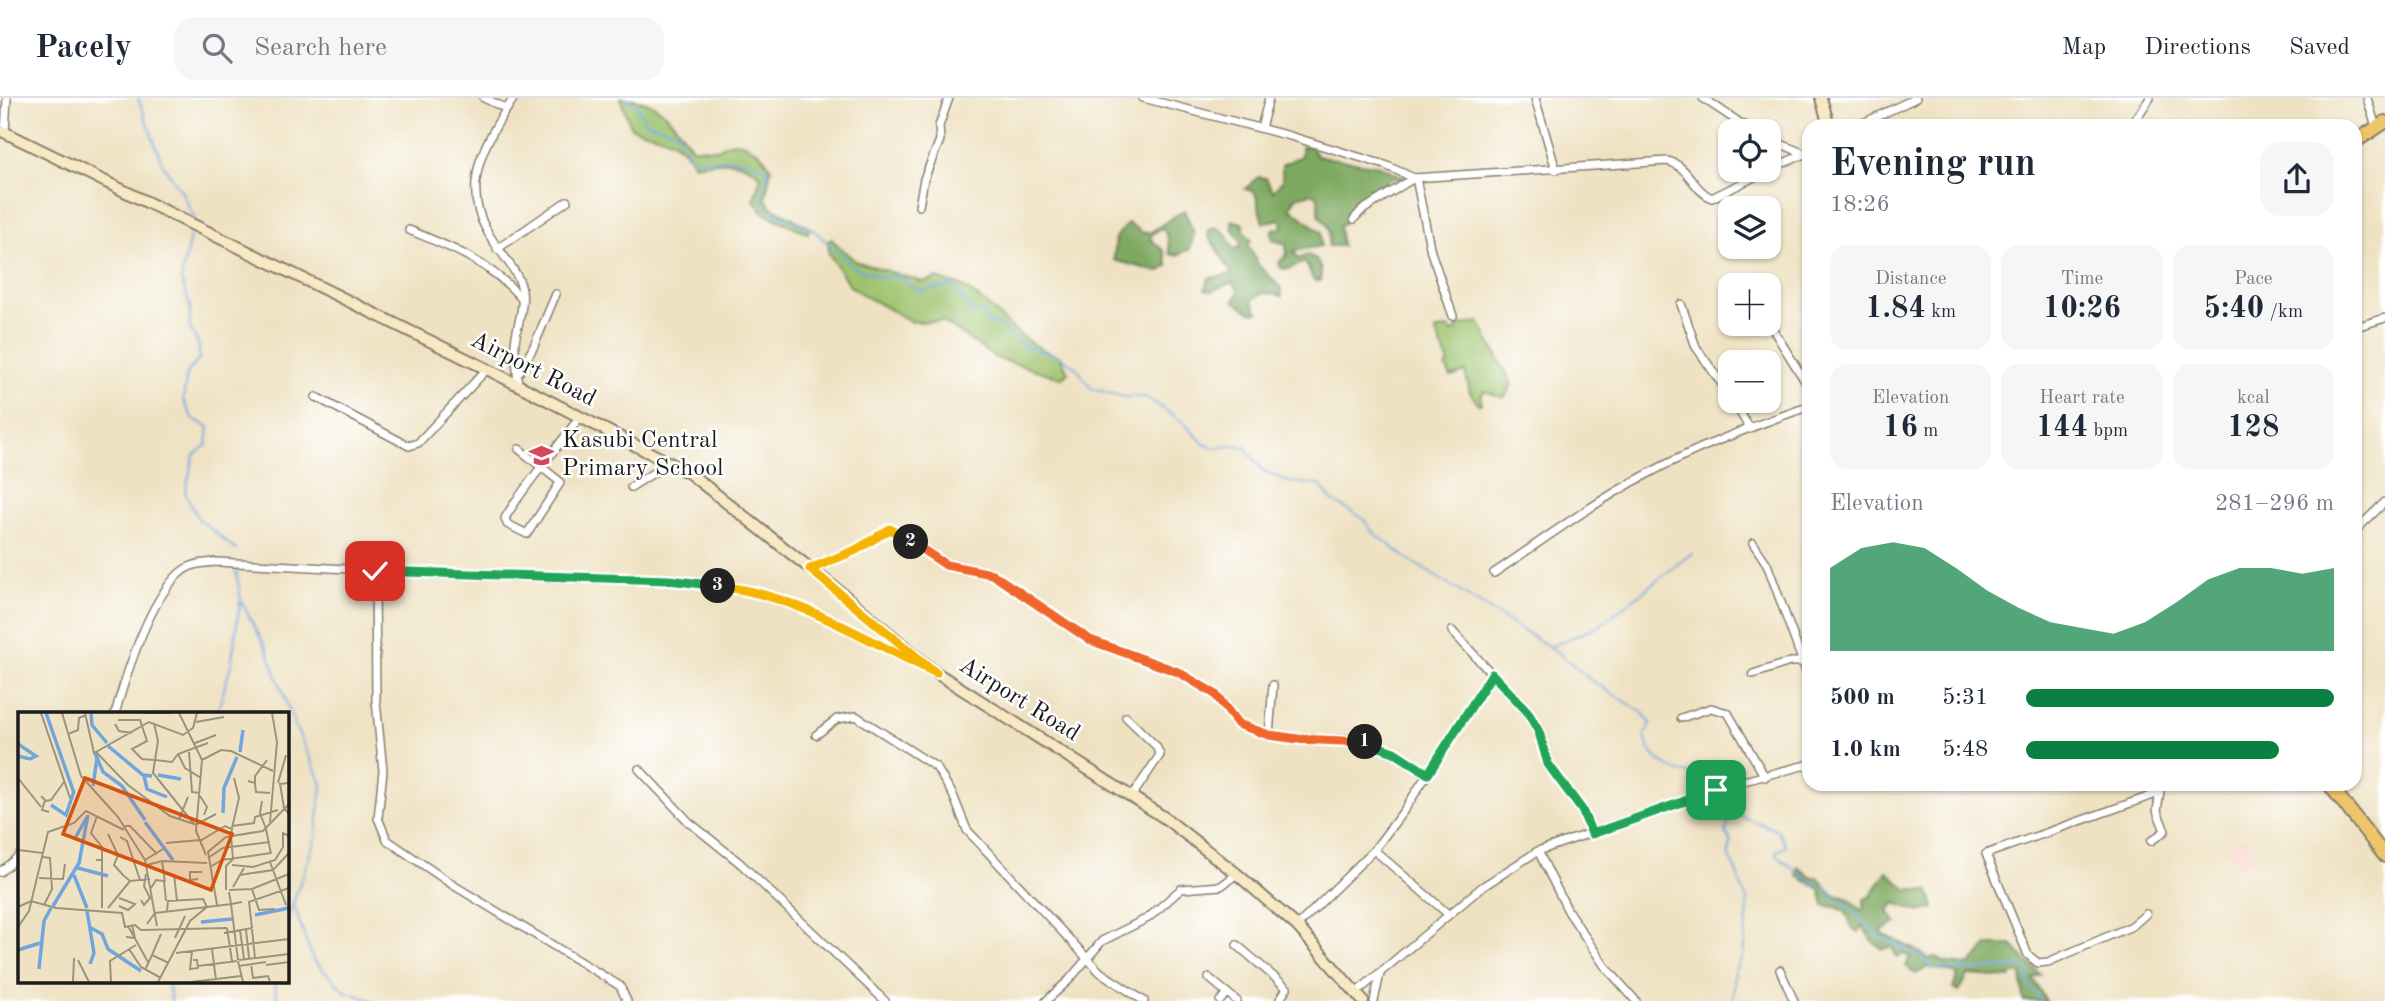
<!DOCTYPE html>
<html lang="en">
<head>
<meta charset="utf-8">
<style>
	:root { --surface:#fff; --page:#f6f6f7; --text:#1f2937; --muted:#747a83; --line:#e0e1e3; --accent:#0b8043 }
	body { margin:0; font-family:"Old Standard TT",serif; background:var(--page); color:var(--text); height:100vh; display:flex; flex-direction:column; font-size:26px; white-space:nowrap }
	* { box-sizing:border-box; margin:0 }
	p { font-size:23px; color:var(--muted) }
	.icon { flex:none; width:38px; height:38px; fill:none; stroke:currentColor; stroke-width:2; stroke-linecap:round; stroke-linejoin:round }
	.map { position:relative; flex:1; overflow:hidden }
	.details { position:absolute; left:1802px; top:21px; width:560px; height:672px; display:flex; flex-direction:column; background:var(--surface); border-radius:21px; box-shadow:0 2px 5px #0004 }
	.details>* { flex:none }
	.fabs { position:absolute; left:1718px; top:21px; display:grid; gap:14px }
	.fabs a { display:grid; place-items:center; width:63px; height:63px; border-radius:14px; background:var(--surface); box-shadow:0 2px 5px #0004; font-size:35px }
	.pin { position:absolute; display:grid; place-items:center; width:60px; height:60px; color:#fff; margin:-30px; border-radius:14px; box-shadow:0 4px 10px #0006 }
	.km { position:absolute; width:35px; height:35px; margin:-18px; border-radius:50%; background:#222; color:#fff; font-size:19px; line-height:35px; text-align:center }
	.round { display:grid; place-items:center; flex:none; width:74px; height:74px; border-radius:21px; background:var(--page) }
	.headline { display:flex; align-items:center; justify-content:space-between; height:119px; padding:0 28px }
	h1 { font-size:38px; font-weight:700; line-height:52px }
	.stats { display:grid; grid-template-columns:repeat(3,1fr); gap:10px; height:119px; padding:7px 28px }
	.stats div { display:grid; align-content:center; border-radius:18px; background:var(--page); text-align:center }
	.stats b { font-size:30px; font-weight:700 }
	.stats small { font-size:19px; font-weight:400 }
	.stats p { font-size:19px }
	.chart { height:196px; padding:14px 28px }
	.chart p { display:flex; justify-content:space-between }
	.chart svg { width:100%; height:126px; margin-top:7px; fill:var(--accent); opacity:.7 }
	ul { padding:0 28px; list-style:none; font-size:23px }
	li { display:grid; grid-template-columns:112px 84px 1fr; align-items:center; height:52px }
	li i { height:18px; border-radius:9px; background:var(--accent) }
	header { display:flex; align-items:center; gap:42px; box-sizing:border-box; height:98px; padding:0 35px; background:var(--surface); border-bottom:2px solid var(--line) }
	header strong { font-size:33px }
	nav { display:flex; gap:38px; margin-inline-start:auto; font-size:24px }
	.search { width:490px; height:63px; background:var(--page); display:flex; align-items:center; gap:18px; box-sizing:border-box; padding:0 24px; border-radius:21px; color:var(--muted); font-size:26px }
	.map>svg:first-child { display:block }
</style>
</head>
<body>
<header>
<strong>Pacely</strong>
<div class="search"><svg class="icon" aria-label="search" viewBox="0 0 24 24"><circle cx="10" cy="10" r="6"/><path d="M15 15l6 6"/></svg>Search here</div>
<nav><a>Map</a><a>Directions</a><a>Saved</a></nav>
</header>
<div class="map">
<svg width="2385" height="903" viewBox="0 0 2385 903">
	<rect width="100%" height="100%" fill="#fff"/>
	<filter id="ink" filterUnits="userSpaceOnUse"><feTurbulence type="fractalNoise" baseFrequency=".0143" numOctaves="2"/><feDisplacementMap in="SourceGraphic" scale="14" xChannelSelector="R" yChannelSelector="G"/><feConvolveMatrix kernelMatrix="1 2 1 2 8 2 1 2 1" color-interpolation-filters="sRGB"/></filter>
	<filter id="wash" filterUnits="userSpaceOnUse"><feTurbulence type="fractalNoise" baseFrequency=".00686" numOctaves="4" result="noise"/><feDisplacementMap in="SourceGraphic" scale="28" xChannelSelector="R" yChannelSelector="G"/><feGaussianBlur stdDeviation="1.57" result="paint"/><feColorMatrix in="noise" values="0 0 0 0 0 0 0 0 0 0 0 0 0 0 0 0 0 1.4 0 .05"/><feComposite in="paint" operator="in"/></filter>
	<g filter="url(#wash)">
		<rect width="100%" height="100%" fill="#efe2c2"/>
		<!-- built -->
		<path fill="#f6d2c5" d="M2246,739l11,20 -19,11 -12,-20z"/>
		<!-- green -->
		<g fill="#9dc36d" stroke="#5c7044" stroke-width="2">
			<path d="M620,0c40,0 51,21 72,50l26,1c19,-16 43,0 53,20l-6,29 6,9 38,20 -1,6 -43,-19 -11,-14 7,-24c-19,-20 -42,-15 -67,-11 -16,-31 -35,-27 -63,-38z"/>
			<path d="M831,141l24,22 68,21 15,-4c8,5 17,4 25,9 36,21 53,57 97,69l8,16 -6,6 -66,-20 -54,-37 -30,1 -47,-26 -15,-10 -21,-32 -1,-12z"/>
			<path d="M1479,224l33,62 -8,14 -19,-7 -4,4v9h-3l-8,-12 -5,-20 -14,5 -5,-10 3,-4 -14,-32 14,-3 2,4 6,-2v-4z"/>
		</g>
		<!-- forest -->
		<g fill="#7ea960" stroke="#4d623e" stroke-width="2">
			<path d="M1310,48l7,10 63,10 24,11 -4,5 -7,-5 -33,25 -2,8 -11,5 -2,8 -6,4 3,19h-14c4,-14 0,-22 -10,-31v-18l-6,-4 -16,4 -6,11 31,24v14l-27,5 4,8 10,-4 7,3 6,11v12h-7l-9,-19 -17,7 -7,-1 -2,-5 8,-9 -1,-10 -13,-4 -2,-8 3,-4 6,1 3,-5 -3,-5 -17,4 -8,-31 -10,-3 13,-12 8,1 7,14 9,-11v-16l19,-9v-9z"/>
			<path d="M1184,112l10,23 -4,16 -13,6 -7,-1 -2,-16 -5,-10 -10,5 -3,6 14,12 4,15 -10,6 -44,-12 2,-24 12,-13 15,10 8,-1z"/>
			<path d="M1232,122l12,4v8l7,8 -3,5 11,21 22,22 1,8c-13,-3 -21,-6 -30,5l6,11 -6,1 -18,-12 5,-9 -6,-10 -21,9 -7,-2 4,-11 23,-4 -24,-39 1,-6 7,-2 9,6 9,16 6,-2 1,-5 -9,-14z"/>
			<path d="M1798,769l14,11 6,-1 14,17 17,5 12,11 3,-2v-9l6,-2 17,-26 19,18 23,2 5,17 -14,4 -25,-9 -7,8 9,12 -14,7 -1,4 36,17 10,8 7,-2 11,6 23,2 20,-20h23l29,30 -8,4 13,22h-22l-3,-27h-8l-3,4 -42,-3 -9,17 -6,-3 5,-15 -30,-7 -12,7 -10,-8 4,-9 -7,-3 -6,4 -5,-11 -9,2 -9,-6 -12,-17 -4,6 -7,-5c-4,-20 -9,-18 -27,-22l-4,-16 -23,-13z"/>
		</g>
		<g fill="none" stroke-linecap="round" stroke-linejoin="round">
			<!-- stream -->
			<g stroke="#70a5dd" stroke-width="2">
				<path d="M138,0l25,67 19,27 13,28"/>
				<path d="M627,0l11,8 7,16 31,9 16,29 49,-1 24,8 3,7 -8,22 6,12 49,23 38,36 29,10 13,-1 25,15 33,-6 17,24 14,6 5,10 7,-2 29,24 35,9 17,12"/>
				<path d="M190,138l-9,44 9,26v22l9,18v13l-12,14 -4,27 10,19 16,8 -2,18 -13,10 -9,38 13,25 38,32"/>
				<path d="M1078,272l14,19 33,8h20l37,24 22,23 10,4 24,-3 8,3 16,22 27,12 31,3 11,15 32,18 9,13 34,27 153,95 33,28 50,31 9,11 -6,11c3,26 28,39 51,41l7,12"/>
				<path d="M236,472l5,31 26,49 29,78 26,56 -6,53 -29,83"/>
				<path d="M1550,549l49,-21 93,-73"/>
				<path d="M217,616l14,-49 9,-62"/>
				<path d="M1713,697l30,22 34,13 9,16 -10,6v3l34,26 15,6 7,11 12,4 35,34 40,19 14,13 43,2 43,-4 8,3 2,17 12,15"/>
				<path d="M1731,711l-5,23 5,10 -2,12 18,46 1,10 -5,47 -8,13 -2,31"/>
				<path d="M294,808l19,54 32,31 28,10"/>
				<path d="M168,884l3,19"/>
				<path d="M274,884l4,19"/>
			</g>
		</g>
	</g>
	<g filter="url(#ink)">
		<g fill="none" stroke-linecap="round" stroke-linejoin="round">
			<defs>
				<g id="street">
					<path d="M484,0l23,11"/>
					<path d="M514,0c-28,40 -54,86 -27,133 9,17 24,31 32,49 9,21 -2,42 -4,63 -1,15 4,27 2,42"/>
					<path d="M1143,0l147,38 95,29 29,13 253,-17c23,5 25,29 45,37l56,-28"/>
					<path d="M1535,0l21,72"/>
					<path d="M1703,0l49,33"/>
					<path d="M2367,0l9,29"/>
					<path d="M1857,28l59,-28"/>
					<path d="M2131,28l19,-28"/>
					<path d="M1261,30l8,-30"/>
					<path d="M5,35l2,-35"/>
					<path d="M1769,41l36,15"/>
					<path d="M1769,71l41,-17"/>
					<path d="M1416,80l15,74 22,64"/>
					<path d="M919,108l5,-27 16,-39 -1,-14 10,-28"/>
					<path d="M1354,121l7,-8 53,-33"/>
					<path d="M409,132c42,17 82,33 112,68"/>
					<path d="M497,151l70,-48"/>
					<path d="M1681,206l15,43 35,50"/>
					<path d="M2356,229l29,-9"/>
					<path d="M1772,230l38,61"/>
					<path d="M520,273l13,-23 23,-54"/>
					<path d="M316,299l93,49 9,-3 69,-74"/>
					<path d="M1733,303l17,28"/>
					<path d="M519,351l40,32 1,2 -33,51 -20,-10 -2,-6c21,-35 50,-67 74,-100"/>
					<path d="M631,389l38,-24"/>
					<path d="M2356,432l29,-28"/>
					<path d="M1753,445l14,21 43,118"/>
					<path d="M810,471l46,-19 34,-21 56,36 46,9 97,66 89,32 37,22 23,30 31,11 29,4h57l13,4 26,10 34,21"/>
					<path d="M375,473l1,130 7,70 -5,47 9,22 66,45 167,101 7,15"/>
					<path d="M1494,475c49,-33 96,-68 148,-96 52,-29 111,-51 168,-71"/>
					<path d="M1452,533l74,80 13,21 9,32 34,46 11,24"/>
					<path d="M1753,576l37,-12h13"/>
					<path d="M115,616c11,-39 34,-115 66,-142 11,-9 24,-9 36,-10l241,13 211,5 67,7 86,28 103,53"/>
					<path d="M1126,619l30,29 4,9 -28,41"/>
					<path d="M1681,620l30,-10 17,5 37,64"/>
					<path d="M816,637l21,-16 19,-3 80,51 17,28 14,35 133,142 44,29"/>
					<path d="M1269,637l4,-50"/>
					<path d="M639,671l50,53 51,41 145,138"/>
					<path d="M2151,743l14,-10 -8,-20 4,-27"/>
					<path d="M1374,752l74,64"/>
					<path d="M1538,753l30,60 36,54 32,36"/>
					<path d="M0,774l19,-16"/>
					<path d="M2146,816l-14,12 -84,36 -10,1 -10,-8 -42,-101 173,-61"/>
					<path d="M1297,828l77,-76 31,-41 87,-135"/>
					<path d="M1237,847l50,43 -8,13"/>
					<path d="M1780,872l14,31"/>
					<path d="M1209,880l28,23"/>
					<path d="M1357,894l125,-105 56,-36 202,-69 70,-18"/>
					<path d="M1046,903l23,-21 33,-39 46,-23 33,-29 40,-3 16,-12"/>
					<path d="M1220,903l7,-8"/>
					<path d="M1374,903l6,-27"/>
				</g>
				<g id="secondary">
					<path d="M1821,0l8,28"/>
					<path d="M0,32l487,239 202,104 156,123 90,76 230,146 72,56 60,52 66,75"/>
				</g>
				<g id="primary">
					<path d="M2356,43l29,-19"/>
					<path d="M2329,686l56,72"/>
				</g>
			</defs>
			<!-- street casing -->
			<use href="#street" stroke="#867f6f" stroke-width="10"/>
			<!-- secondary casing -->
			<use href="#secondary" stroke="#867f6f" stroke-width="14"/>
			<!-- primary casing -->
			<use href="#primary" stroke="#867f6f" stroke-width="16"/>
			<!-- street -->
			<use href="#street" stroke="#fff" stroke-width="7"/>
			<!-- secondary -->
			<use href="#secondary" stroke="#f8e8c3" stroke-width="10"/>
			<!-- primary -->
			<use href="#primary" stroke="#eec569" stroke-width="12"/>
		</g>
	</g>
	<g fill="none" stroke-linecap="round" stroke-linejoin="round" filter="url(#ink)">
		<defs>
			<path id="split-1" d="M1365,644l29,10 34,22 64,-100 35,37 12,21 9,32 34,46 10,24 124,-44"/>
			<path id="split-2" d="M911,444l35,23 46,9 98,66 88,32 37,22 23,30 31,11 29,4 67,3"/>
			<path id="split-3" d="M718,488c79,8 147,54 218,87l-126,-104 46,-19 34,-21 21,13"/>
			<path id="split-4" d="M375,473l294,9 49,6"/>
		</defs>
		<!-- split-1 casing -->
		<use href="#split-1" stroke="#fff" stroke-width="14"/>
		<!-- split-2 casing -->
		<use href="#split-2" stroke="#fff" stroke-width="14"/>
		<!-- split-3 casing -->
		<use href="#split-3" stroke="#fff" stroke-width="14"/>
		<!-- split-4 casing -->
		<use href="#split-4" stroke="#fff" stroke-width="14"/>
		<!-- split-1 -->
		<use href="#split-1" stroke="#22a559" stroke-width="9"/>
		<!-- split-2 -->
		<use href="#split-2" stroke="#f0652b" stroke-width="9"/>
		<!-- split-3 -->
		<use href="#split-3" stroke="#f5b400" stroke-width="9"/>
		<!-- split-4 -->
		<use href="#split-4" stroke="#22a559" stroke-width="9"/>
	</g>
	<!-- icons -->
	<defs>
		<symbol id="school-bare" viewBox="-9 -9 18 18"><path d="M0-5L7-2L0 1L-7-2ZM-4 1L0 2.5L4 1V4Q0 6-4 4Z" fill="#d1495b" stroke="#fff" stroke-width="2.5" paint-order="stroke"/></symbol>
	</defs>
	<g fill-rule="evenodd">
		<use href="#school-bare" x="524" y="340" width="35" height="35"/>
	</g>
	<g text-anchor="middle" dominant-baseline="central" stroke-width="5" stroke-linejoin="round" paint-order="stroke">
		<!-- street labels -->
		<g font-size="24" fill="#1c1c1c" stroke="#fff">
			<text transform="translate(533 272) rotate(27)">Airport Road</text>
			<text transform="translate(1019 602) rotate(32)">Airport Road</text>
		</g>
		<!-- poi labels -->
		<g font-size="24" fill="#1c1c1c" stroke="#fff" text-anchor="start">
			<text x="562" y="343">Kasubi Central<tspan x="562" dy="28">Primary School</tspan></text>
		</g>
	</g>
	<!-- overview -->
	<g transform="translate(18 614)">
		<rect width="271" height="271" fill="#efe2c2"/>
		<path fill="none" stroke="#70a5dd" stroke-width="3.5" d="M28,1l28,80M73,1l1,12 15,18M0,32l18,12 -6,3 -12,-3M90,34l35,29 9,1M222,40l3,-22M77,41l8,19 19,14 23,34M140,63l23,4M126,64l3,13 20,8M75,74l4,-28M33,93l15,10 8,-24M205,101l1,-25 13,-31M127,110l28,38M56,128l13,-23M60,156l30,8M56,163l13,33M35,194l26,-43 9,-48M69,199l7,42 -4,11M237,203l34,-7M183,210l31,-3M73,216l11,6 6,15 33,22M0,238l22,-7M21,257l5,-48 7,-13"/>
		<path fill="none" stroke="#9b9380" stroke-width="2" d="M23,1l29,85M44,1l19,63 37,41 27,43 12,66M67,1l9,40 55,-31 34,13 10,-7 4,-15M125,1h30M161,1l23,47 -6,71 10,24M100,8h22l7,21 -15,8 10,10 12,1M178,10l28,-5M136,11l4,18 -5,32 41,51M97,12l4,7 13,2M50,22l10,-4 1,-12 7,-3M177,31l21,-8M78,40l32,33 42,31 27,9M171,40l3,40 8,1M160,42l7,14 16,10M137,48l17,2 6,-8 30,-11M184,48l19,-10 10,1 42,20M0,66l23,29M230,69l7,2 1,9 14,1M237,71v-7l12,-16M260,71l8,-28M271,71l-9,1 4,24 5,6M23,84l4,4 -3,10 7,2M182,84l7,11 -3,8M27,89l6,-1 13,-18M244,89l-2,12 6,16M79,104l-6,17 11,14v13M161,107l9,-22M252,110l7,-80 -5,-29M179,112l19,-10M107,114h5l27,28M214,114l22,-3 1,-6 23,-7M214,116l7,-30 -5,-20M248,117l5,25M90,122l10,21 -4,10 9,10 7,6 20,-2M102,125l7,4 13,39M182,129l25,-15 7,3 -1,7M148,131l34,-3M0,138l25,3M25,145l7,1 2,31 -8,16M190,146l15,-10 47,-6M78,148h6v48M127,148l18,-11M144,149l3,21M252,150l16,43M129,153l15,-4 45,2M214,153l21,2 22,-7 8,-13v-14l6,3M192,155l12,-7 49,-7M156,162l3,27M222,163l33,-5 16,-17M21,166l24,1 2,-15M180,167l-8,1v-8h12M215,175l11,-19M133,176l5,-8 8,1 2,20M234,177l7,21 16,-1M208,178v-24l7,-7 -2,-23M211,178l23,-1 37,-15M211,180l2,12 11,-2M101,186l16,6 -7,6 -9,-4M123,188l3,5 6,-7 -6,-12 2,-12M199,193l-9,-53 18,-15 37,-6 26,-27M0,195l13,-6 25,7 66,5 3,14 10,-2 6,5 86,-2M90,196l22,-27M129,212l8,-11 52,-6 -4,-8 -35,2 -1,10M110,214l20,36M0,215l11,-16 19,-79 26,-9 12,-12 38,19M209,216l5,33M234,216l-3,-26 40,-14M234,217l3,29M222,218l4,29M228,218l3,28M206,221l28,-5M108,225l9,1 -3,-13M157,226l10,-22M111,237l12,18 20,11M194,237l4,31M174,239l-2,18 8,-1 -1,-8h-4M158,241l113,-14M134,243l9,-21M60,248l11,22M221,248l50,-6M220,249l5,21M233,252l2,14 15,-2 2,6M248,253l23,-3M180,254l39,-5M221,254l27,-4M127,258l7,-15 17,8M55,270l1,-24M93,270l-1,-21 26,-16M140,270l32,-61 17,-14 24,-3 7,56M173,270l50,-6"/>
		<path fill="#d4530e" fill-opacity="0.15" stroke="#d4530e" stroke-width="3.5" d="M67,66l147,56 -21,56 -148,-56z"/>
		<rect width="271" height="271" fill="none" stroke="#1c1c1c" stroke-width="3.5"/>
	</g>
</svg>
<div class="fabs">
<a><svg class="icon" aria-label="locate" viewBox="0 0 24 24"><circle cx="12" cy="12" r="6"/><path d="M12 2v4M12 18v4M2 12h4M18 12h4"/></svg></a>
<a><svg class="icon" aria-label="layers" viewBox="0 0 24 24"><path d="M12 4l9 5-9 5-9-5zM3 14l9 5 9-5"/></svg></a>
<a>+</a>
<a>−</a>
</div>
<div class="pin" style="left:1716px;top:692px;background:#1e9e55"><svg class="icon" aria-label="arrive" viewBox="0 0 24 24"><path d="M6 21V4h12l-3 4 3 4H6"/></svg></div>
<div class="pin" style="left:375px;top:473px;background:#d93025"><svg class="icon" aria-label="check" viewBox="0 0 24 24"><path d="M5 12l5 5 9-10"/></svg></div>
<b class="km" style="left:1365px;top:644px">1</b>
<b class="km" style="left:911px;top:444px">2</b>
<b class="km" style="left:718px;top:488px">3</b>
<section class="details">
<div class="headline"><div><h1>Evening run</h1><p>18:26</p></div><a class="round"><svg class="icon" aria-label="share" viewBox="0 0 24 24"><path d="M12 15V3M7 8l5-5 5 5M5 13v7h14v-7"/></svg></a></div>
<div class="stats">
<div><p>Distance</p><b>1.84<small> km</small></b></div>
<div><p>Time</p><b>10:26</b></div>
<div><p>Pace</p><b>5:40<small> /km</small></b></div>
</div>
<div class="stats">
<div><p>Elevation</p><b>16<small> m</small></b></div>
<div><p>Heart rate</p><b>144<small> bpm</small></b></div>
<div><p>kcal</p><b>128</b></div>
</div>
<div class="chart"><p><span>Elevation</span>281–296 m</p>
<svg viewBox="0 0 160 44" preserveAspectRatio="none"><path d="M0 44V15L10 8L20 6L30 8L40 15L50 23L60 29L70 34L80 36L90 38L100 34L110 27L120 19L130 15L140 15L150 17L160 15V44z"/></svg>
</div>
<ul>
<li><b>500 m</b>5:31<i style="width:100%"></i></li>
<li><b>1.0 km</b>5:48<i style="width:82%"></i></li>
</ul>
</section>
</div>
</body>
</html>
